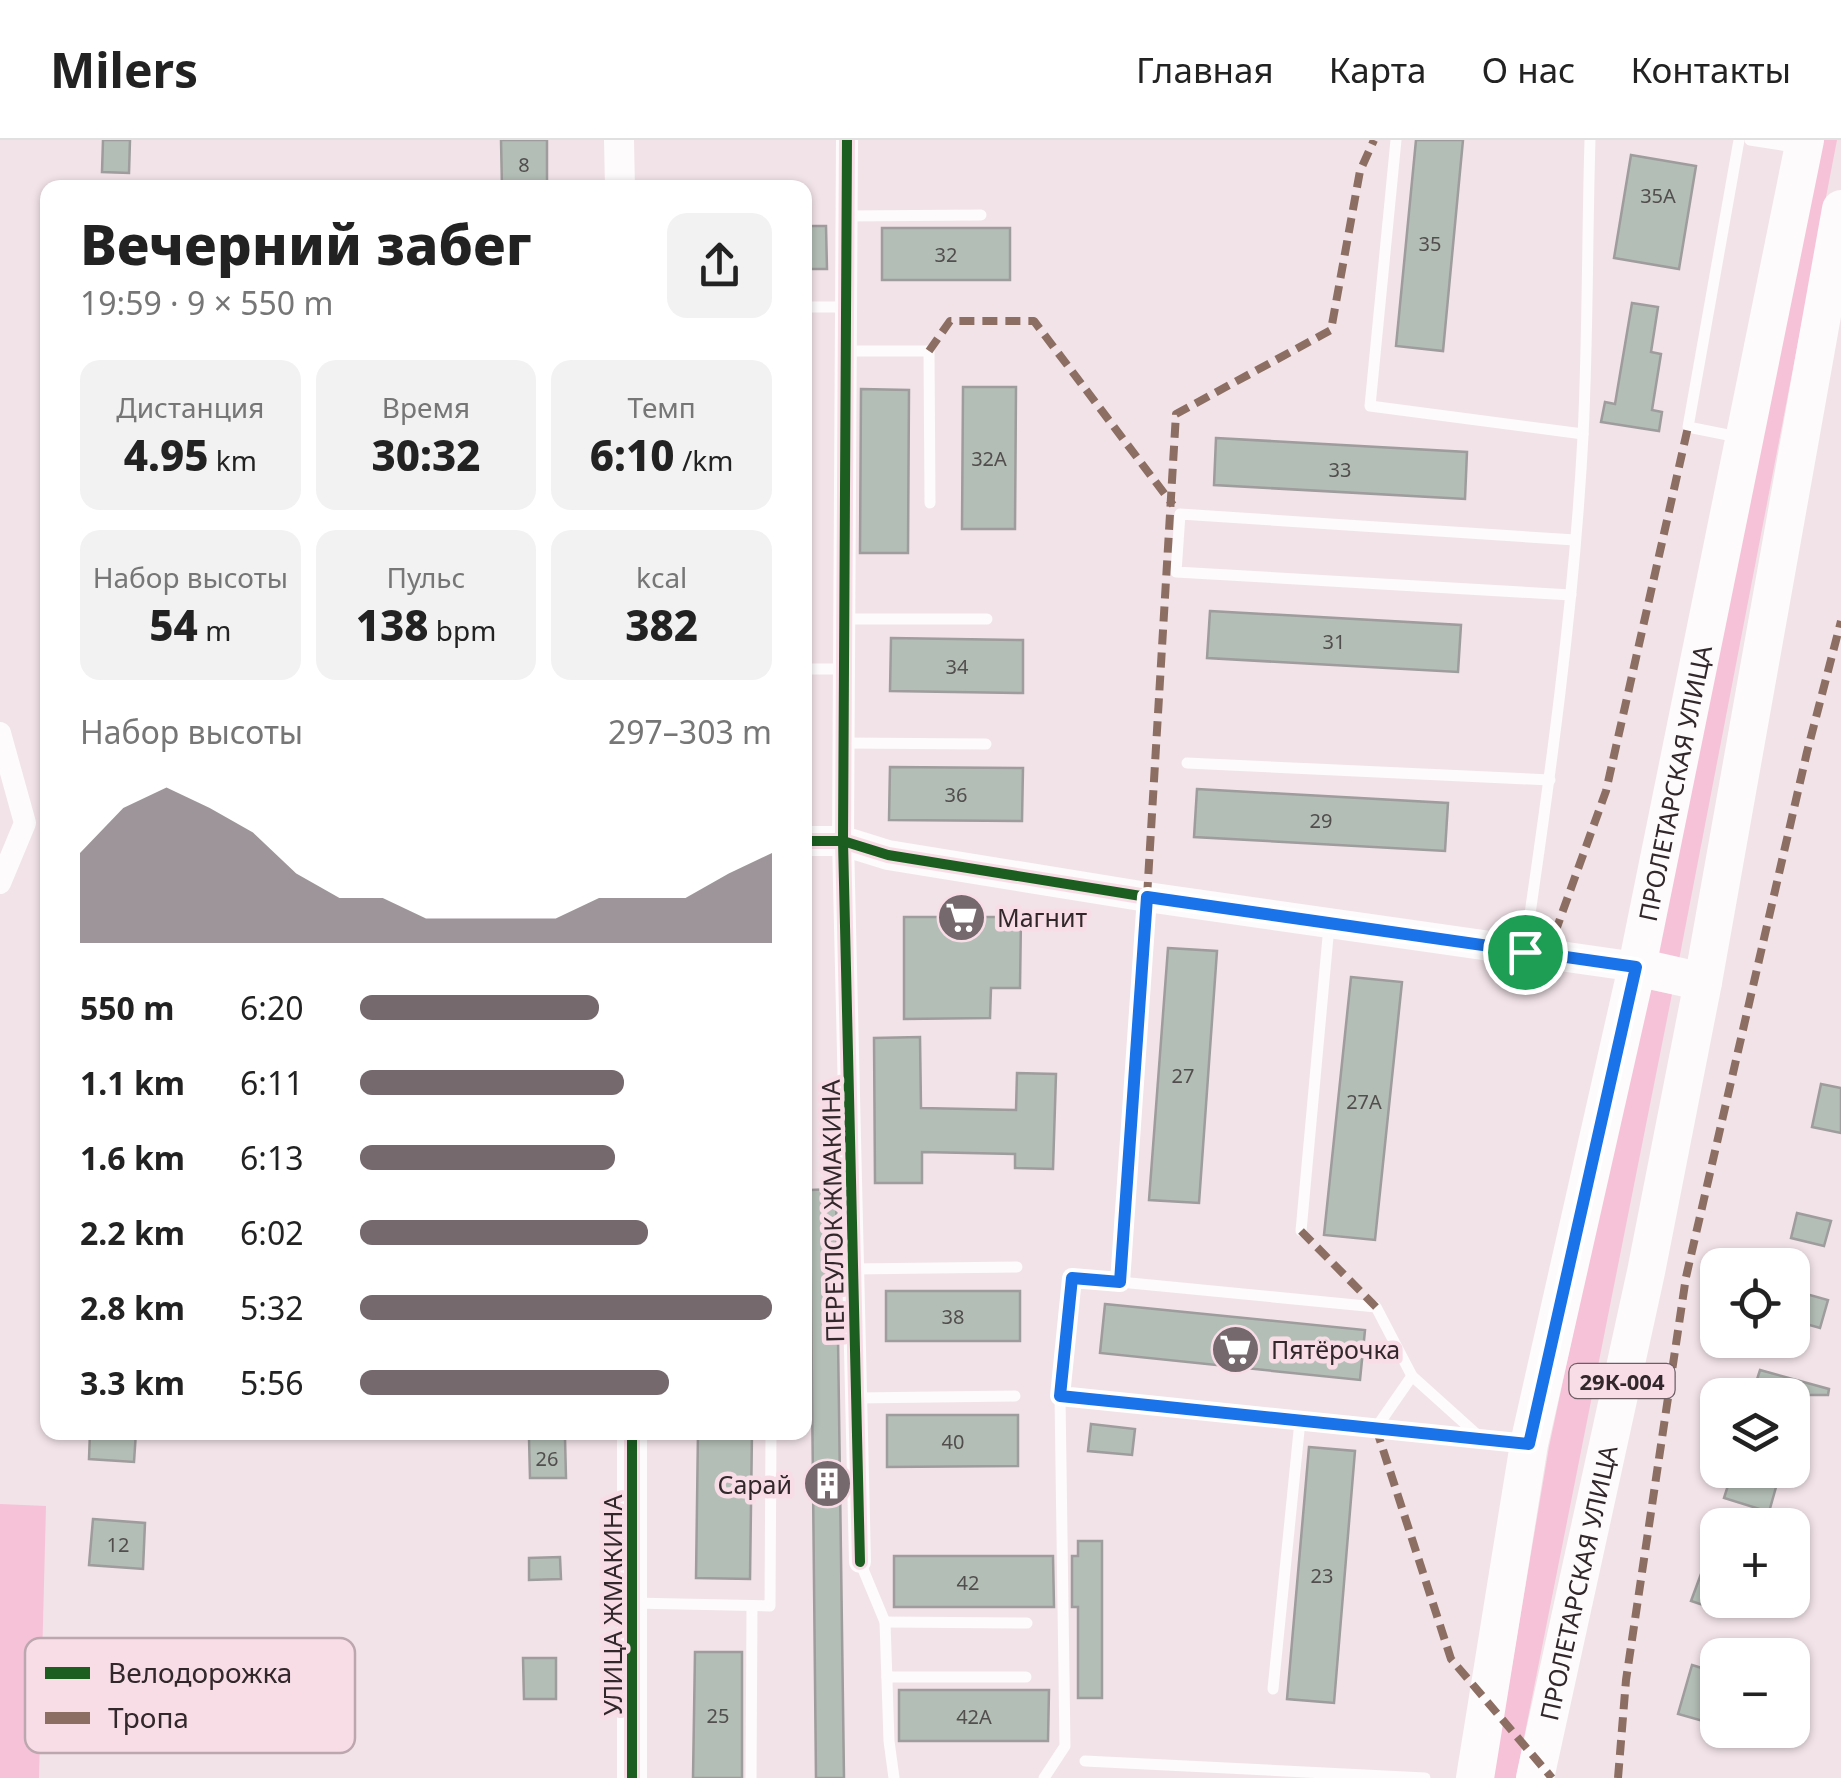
<!DOCTYPE html>
<html lang="ru">
<head>
<meta charset="utf-8">
<style>
	:root { --surface:#fff; --page:#f2f2f2; --text:#222; --muted:#767676; --line:#e0e0e0; --accent:#75696e }
	body { margin:0; font-family:"Noto Sans",sans-serif; background:var(--page); color:var(--text); height:100vh; display:flex; flex-direction:column; font-size:38px; white-space:nowrap }
	* { box-sizing:border-box; margin:0 }
	p { font-size:32px; color:var(--muted) }
	.icon { flex:none; width:55px; height:55px; fill:none; stroke:currentColor; stroke-width:2; stroke-linecap:round; stroke-linejoin:round }
	.map { position:relative; flex:1; overflow:hidden }
	.side { position:absolute; left:40px; top:40px; width:772px; height:1260px; display:flex; flex-direction:column; background:var(--surface); border-radius:20px; box-shadow:0 2px 8px #0004 }
	.side>* { flex:none }
	.tools { position:absolute; left:1700px; top:1108px; display:grid; gap:20px }
	.tools a { display:grid; place-items:center; width:110px; height:110px; border-radius:20px; background:var(--surface); box-shadow:0 2px 8px #0004; font-size:50px }
	.pin { position:absolute; display:grid; place-items:center; width:85px; height:85px; color:#fff; margin:-42px; border:5px solid #fff; border-radius:50%; box-shadow:0 2px 10px #0007 }
	.round { display:grid; place-items:center; flex:none; width:105px; height:105px; border-radius:20px; background:var(--page) }
	.head { display:flex; align-items:center; justify-content:space-between; height:170px; padding:0 40px }
	h1 { font-size:55px; font-weight:800; line-height:75px }
	.figures { display:grid; grid-template-columns:repeat(3,1fr); gap:15px; height:170px; padding:10px 40px }
	.figures div { display:grid; align-content:center; border-radius:20px; background:var(--page); text-align:center }
	.figures b { font-size:42px; font-weight:800 }
	.figures small { font-size:28px; font-weight:400 }
	.figures p { font-size:28px }
	.chart { height:280px; padding:20px 40px }
	.chart p { display:flex; justify-content:space-between }
	.chart svg { width:100%; height:180px; margin-top:10px; fill:var(--accent); opacity:.7 }
	ul { padding:0 40px; list-style:none; font-size:32px }
	li { display:grid; grid-template-columns:160px 120px 1fr; align-items:center; height:75px }
	li i { height:25px; border-radius:12px; background:var(--accent) }
	header { display:flex; align-items:center; gap:60px; box-sizing:border-box; height:140px; padding:0 50px; background:var(--surface); border-bottom:2px solid var(--line) }
	header strong { font-size:48px }
	nav { display:flex; gap:55px; margin-inline-start:auto; font-size:35px }
	.map>svg:first-child { display:block }
</style>
</head>
<body>
<header>
<strong>Milers</strong>
<nav><a>Главная</a><a>Карта</a><a>О нас</a><a>Контакты</a></nav>
</header>
<div class="map">
<svg width="1841" height="1638" viewBox="0 0 1841 1638">
	<rect width="100%" height="100%" fill="#f2e3e8"/>
	<!-- green -->
	<g fill="#f6c2d7">
		<path d="M1821,0h16l-158,820 -26,-4z"/>
		<path d="M1646,849l26,5 -156,784h-23l56,-331z"/>
		<path d="M0,1364l46,2 -7,272h-39z"/>
	</g>
	<!-- building -->
	<g fill="#b3beb6" stroke="#9e9c9c" stroke-width="2.5">
		<path d="M103,0h27l-1,33 -27,-1z"/>
		<path d="M501,0h46v48h-45z"/>
		<path d="M1416,0h47l-20,211 -47,-5z"/>
		<path d="M1631,15l65,11 -17,103 -65,-11z"/>
		<path d="M805,86h21l1,43h-22z"/>
		<rect x="882" y="88" width="128" height="52"/>
		<path d="M1632,163l26,4 -7,45 10,2 -9,56 10,2 -3,19 -58,-9 4,-20 10,2z"/>
		<path d="M963,247h53l-1,142h-53z"/>
		<path d="M861,249l48,1 -1,163h-48z"/>
		<path d="M1216,298l251,14 -2,47 -251,-14z"/>
		<path d="M1210,471l251,14 -3,47 -251,-14z"/>
		<path d="M891,498l132,2v53l-133,-2z"/>
		<path d="M890,627l133,1 -1,53 -133,-1z"/>
		<path d="M1197,649l251,14 -3,48 -251,-14z"/>
		<path d="M904,777h117l-1,71h-29l-1,30 -86,1z"/>
		<path d="M1168,808l49,3 -18,252 -50,-3z"/>
		<path d="M1351,837l51,5 -27,258 -51,-5z"/>
		<path d="M920,897l1,71 95,2 1,-37 39,1 -3,95 -38,-1v-14l-93,-2v31h-47l-1,-145z"/>
		<path d="M1821,944l20,4v45l-29,-6z"/>
		<path d="M836,1049l8,589h-28l-6,-588z"/>
		<path d="M1797,1073l34,8 -7,25 -33,-8z"/>
		<path d="M1792,1150l36,10 -8,28 -28,-8z"/>
		<rect x="886" y="1151" width="134" height="50"/>
		<path d="M1105,1164l260,26 -5,50 -260,-27z"/>
		<path d="M1760,1230l69,19 -1,6h-76z"/>
		<path d="M887,1275h131v51l-131,1z"/>
		<path d="M1091,1284l44,5 -3,26 -44,-4z"/>
		<path d="M90,1292h46l-2,30 -45,-3z"/>
		<path d="M698,1292h54l-2,147 -54,-1z"/>
		<path d="M529,1298h36l1,40h-36z"/>
		<path d="M1309,1307l46,4 -21,252 -47,-4z"/>
		<path d="M1733,1330h15l30,10 -9,32 -45,-14z"/>
		<path d="M93,1379l52,4 -2,46 -54,-4z"/>
		<path d="M1715,1396h3v74l-27,-9z"/>
		<path d="M1078,1401h24v157h-24v-91h-6v-51h6z"/>
		<path d="M894,1416h159l1,51h-160z"/>
		<path d="M560,1417l1,22 -32,1v-22z"/>
		<path d="M695,1512h47v126h-49z"/>
		<path d="M523,1518h33v41h-32z"/>
		<path d="M1692,1525l26,8v26l-7,-2 -8,24 -25,-7z"/>
		<path d="M899,1550h150l-1,51h-149z"/>
	</g>
	<g fill="none" stroke-linecap="round" stroke-linejoin="round">
		<!-- service -->
		<g stroke="#fdfbfc" stroke-width="11">
			<path d="M1396,0l-26,266 213,28"/>
			<path d="M1750,0l50,8"/>
			<path d="M847,76l134,-1"/>
			<path d="M805,167h41"/>
			<path d="M846,211h83l1,152"/>
			<path d="M1738,297l-50,-10 51,-287"/>
			<path d="M1571,455l-395,-23 4,-58 395,26"/>
			<path d="M845,479h142"/>
			<path d="M805,529h39"/>
			<path d="M844,603l142,1"/>
			<path d="M1187,623l363,17"/>
			<path d="M1146,761l-26,381 256,25 36,69 70,63"/>
			<path d="M1525,808c25,-170 49,-341 58,-512 5,-99 4,-198 7,-296"/>
			<path d="M1301,1091l28,-305"/>
			<path d="M853,1129l164,-2"/>
			<path d="M1060,1256l240,25"/>
			<path d="M856,1258l159,-2"/>
			<path d="M1376,1288l36,-52"/>
			<path d="M860,1422l25,60 4,119 5,37"/>
			<path d="M633,1463l137,3 1,-174"/>
			<path d="M885,1482l142,1"/>
			<path d="M887,1537h139"/>
			<path d="M1273,1549l27,-268 225,22"/>
			<path d="M1085,1621l340,17"/>
			<path d="M751,1638l1,-172"/>
			<path d="M1044,1638l21,-32 -5,-350 12,-118 48,4"/>
		</g>
		<!-- minor -->
		<g stroke="#fdfbfc" stroke-width="22">
			<path d="M847,0l-4,701 17,721"/>
			<path d="M0,593l25,90 -25,60"/>
		</g>
		<!-- tertiary -->
		<g stroke="#fdfbfc" stroke-width="30">
			<path d="M619,0l1,48"/>
			<path d="M805,701h38l45,14 259,42 490,70"/>
			<path d="M632,1638v-346"/>
		</g>
		<!-- primary -->
		<g stroke="#fdfbfc" stroke-width="38">
			<path d="M1637,827l66,15"/>
			<path id="s1" d="M1475,1638l54,-334 108,-477 168,-827"/>
			<path id="s2" d="M1535,1638l111,-506 57,-290 138,-773"/>
		</g>
		<!-- quiet -->
		<g stroke="#8d6e63" stroke-width="8" stroke-dasharray="15 8" stroke-linecap="butt">
			<path d="M929,211l21,-30h84l139,184"/>
			<path d="M1147,757l29,-483 155,-84 29,-159 14,-31"/>
			<path d="M1547,815l59,-164 82,-364"/>
			<path d="M1301,1091l75,76"/>
			<path d="M1376,1288l75,231 101,119"/>
			<path d="M1618,1638l8,-98 60,-403 121,-525 34,-131"/>
		</g>
		<defs>
			<g id="cycleway">
				<path d="M847,0l-4,701 17,721"/>
				<path d="M805,701h38l45,14 259,42 490,70"/>
				<path d="M632,1638v-346"/>
			</g>
		</defs>
		<!-- cycleway casing -->
		<use href="#cycleway" stroke="#f8dde7" stroke-width="16"/>
		<!-- cycleway -->
		<use href="#cycleway" stroke="#1b5e20" stroke-width="10"/>
	</g>
	<g fill="none" stroke-linecap="round" stroke-linejoin="round">
		<defs>
			<path id="route" d="M1147,757l489,70 -107,477 -469,-48 12,-118 48,4z"/>
		</defs>
		<!-- route casing -->
		<use href="#route" stroke="#fff" stroke-width="20"/>
		<!-- route -->
		<use href="#route" stroke="#1a73e8" stroke-width="12"/>
	</g>
	<!-- icons -->
	<defs>
		<symbol id="supermarket-disc" viewBox="-11 -11 22 22"><circle r="9.5" fill="#75696e" stroke="#f8dde7"/><path d="M-6-5.5h2.5l.6 2H6L4.5 2H-2.5L-4.4-4H-6ZM-1.5 3.2a1.3 1.3 0 1 0 .1 0ZM3 3.2a1.3 1.3 0 1 0 .1 0Z" fill="#fff"/></symbol>
		<symbol id="building-disc" viewBox="-11 -11 22 22"><circle r="9.5" fill="#75696e" stroke="#f8dde7"/><path d="M-4-6H4V6H1V3H-1V6H-4ZM-2.5-4.3h1.7v1.8h-1.7ZM.8-4.3h1.7v1.8H.8ZM-2.5-1h1.7V.8h-1.7ZM.8-1h1.7V.8H.8Z" fill="#fff"/></symbol>
	</defs>
	<g fill-rule="evenodd">
		<use href="#supermarket-disc" x="934" y="750" width="55" height="55"/>
		<use href="#supermarket-disc" x="1208" y="1182" width="55" height="55"/>
		<use href="#building-disc" x="800" y="1316" width="55" height="55"/>
	</g>
	<g text-anchor="middle" dominant-baseline="central" stroke-width="9" stroke-linejoin="round" paint-order="stroke">
		<!-- number labels -->
		<g font-size="20" fill="#524e4e">
			<text x="524" y="24">8</text>
			<text x="1658" y="55">35А</text>
			<text x="1430" y="103">35</text>
			<text x="946" y="114">32</text>
			<text x="989" y="318">32А</text>
			<text x="1340" y="329">33</text>
			<text x="1334" y="501">31</text>
			<text x="957" y="526">34</text>
			<text x="956" y="654">36</text>
			<text x="1321" y="680">29</text>
			<text x="1183" y="935">27</text>
			<text x="1364" y="961">27А</text>
			<text x="953" y="1176">38</text>
			<text x="953" y="1301">40</text>
			<text x="547" y="1318">26</text>
			<text x="118" y="1404">12</text>
			<text x="1322" y="1435">23</text>
			<text x="968" y="1442">42</text>
			<text x="718" y="1575">25</text>
			<text x="974" y="1576">42А</text>
		</g>
		<!-- shield labels -->
		<rect fill="#f8dde7" stroke="#6d5e64" stroke-width="2.5" x="1569.5" y="1224" width="105" height="34" rx="8"/>
		<g font-size="22" font-weight="bold" fill="#32282c">
			<text x="1622" y="1241">29К-004</text>
		</g>
		<!-- street labels -->
		<g font-size="25" fill="#32282c" stroke="#f8dde7">
			<text stroke="none"><textPath href="#s1" startOffset="1015">ПРОЛЕТАРСКАЯ УЛИЦА</textPath></text>
			<text transform="translate(832 1071) rotate(-91)">ПЕРЕУЛОК ЖМАКИНА</text>
			<text stroke="none"><textPath href="#s2" startOffset="200">ПРОЛЕТАРСКАЯ УЛИЦА</textPath></text>
			<text transform="translate(612 1465) rotate(-90)">УЛИЦА ЖМАКИНА</text>
		</g>
		<!-- poi labels -->
		<g font-size="25" fill="#32282c" stroke="#f8dde7" text-anchor="start">
			<text x="997" y="777">Магнит</text>
			<text x="1271" y="1209">Пятёрочка</text>
			<text x="792" y="1344" text-anchor="end">Сарай</text>
		</g>
	</g>
	<!-- legend -->
	<rect x="25" y="1498" width="330" height="115" rx="15" fill="#f8dde7" stroke="#bda7af" stroke-width="2.5"/>
	<rect x="45" y="1527" width="45" height="12" fill="#1b5e20"/>
	<rect x="45" y="1572" width="45" height="12" fill="#8d6e63"/>
	<g font-size="28" fill="#32282c">
		<text x="108" y="1543">Велодорожка</text>
		<text x="108" y="1588">Тропа</text>
	</g>
</svg>
<div class="tools">
<a><svg class="icon" aria-label="locate" viewBox="0 0 24 24"><circle cx="12" cy="12" r="6"/><path d="M12 2v4M12 18v4M2 12h4M18 12h4"/></svg></a>
<a><svg class="icon" aria-label="layers" viewBox="0 0 24 24"><path d="M12 4l9 5-9 5-9-5zM3 14l9 5 9-5"/></svg></a>
<a>+</a>
<a>−</a>
</div>
<div class="pin" style="left:1525px;top:812px;background:#1e9e55"><svg class="icon" aria-label="arrive" viewBox="0 0 24 24"><path d="M6 21V4h12l-3 4 3 4H6"/></svg></div>
<section class="side">
<div class="head"><div><h1>Вечерний забег</h1><p>19:59 · 9 × 550 m</p></div><a class="round"><svg class="icon" aria-label="share" viewBox="0 0 24 24"><path d="M12 15V3M7 8l5-5 5 5M5 13v7h14v-7"/></svg></a></div>
<div class="figures">
<div><p>Дистанция</p><b>4.95<small> km</small></b></div>
<div><p>Время</p><b>30:32</b></div>
<div><p>Темп</p><b>6:10<small> /km</small></b></div>
</div>
<div class="figures">
<div><p>Набор высоты</p><b>54<small> m</small></b></div>
<div><p>Пульс</p><b>138<small> bpm</small></b></div>
<div><p>kcal</p><b>382</b></div>
</div>
<div class="chart"><p><span>Набор высоты</span>297–303 m</p>
<svg viewBox="0 0 160 44" preserveAspectRatio="none"><path d="M0 44V22L10 11L20 6L30 11L40 17L50 27L60 33L70 33L80 38L90 38L100 38L110 38L120 33L130 33L140 33L150 27L160 22V44z"/></svg>
</div>
<ul>
<li><b>550 m</b>6:20<i style="width:58%"></i></li>
<li><b>1.1 km</b>6:11<i style="width:64%"></i></li>
<li><b>1.6 km</b>6:13<i style="width:62%"></i></li>
<li><b>2.2 km</b>6:02<i style="width:70%"></i></li>
<li><b>2.8 km</b>5:32<i style="width:100%"></i></li>
<li><b>3.3 km</b>5:56<i style="width:75%"></i></li>
</ul>
</section>
</div>
</body>
</html>
